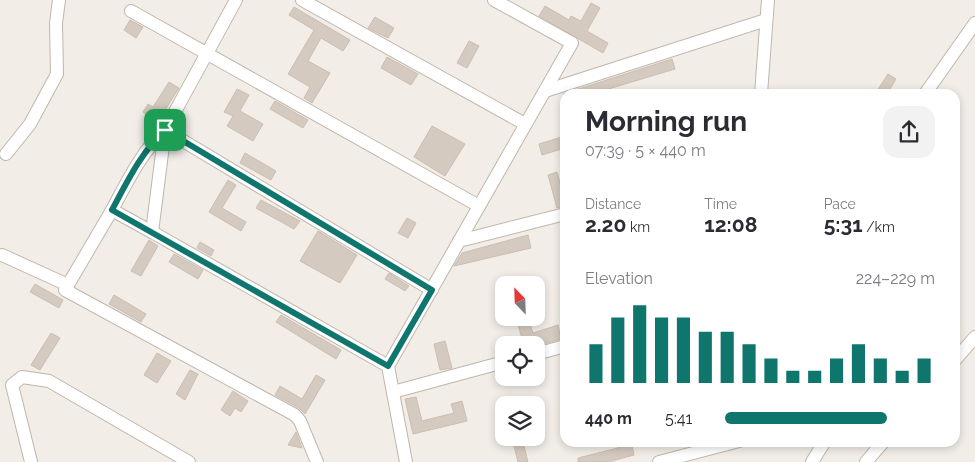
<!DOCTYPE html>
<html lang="en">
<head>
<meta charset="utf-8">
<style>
	:root { --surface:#fff; --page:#f2f2f3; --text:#2b2b33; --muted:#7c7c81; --accent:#0f766e }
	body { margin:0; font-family:Raleway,sans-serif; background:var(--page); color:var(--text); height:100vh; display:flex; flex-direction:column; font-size:19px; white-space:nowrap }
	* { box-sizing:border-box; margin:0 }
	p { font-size:16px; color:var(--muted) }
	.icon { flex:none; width:28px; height:28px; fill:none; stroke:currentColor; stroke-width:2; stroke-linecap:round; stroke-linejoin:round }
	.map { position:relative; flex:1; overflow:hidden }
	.details { position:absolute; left:560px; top:89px; width:400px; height:358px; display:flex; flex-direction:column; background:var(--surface); border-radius:15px; box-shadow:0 2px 8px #0003 }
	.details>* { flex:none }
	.needle { width:32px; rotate:337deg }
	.fabs { position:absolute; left:495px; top:276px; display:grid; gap:10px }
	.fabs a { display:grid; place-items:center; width:50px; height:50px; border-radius:10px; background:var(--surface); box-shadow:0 2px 8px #0003; font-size:25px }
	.pin { position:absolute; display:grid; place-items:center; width:42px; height:42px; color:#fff; margin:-21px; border-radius:10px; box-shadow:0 2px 8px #0006 }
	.round { display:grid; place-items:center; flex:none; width:52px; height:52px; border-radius:15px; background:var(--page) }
	.headline { display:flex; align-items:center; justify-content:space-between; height:85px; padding:0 25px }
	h1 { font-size:28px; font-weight:700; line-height:38px }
	.metrics { display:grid; grid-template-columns:repeat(3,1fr); gap:8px; height:85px; padding:5px 25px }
	.metrics div { display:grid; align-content:center }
	.metrics b { font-size:21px; font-weight:700 }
	.metrics small { font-size:14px; font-weight:400 }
	.metrics p { font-size:14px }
	.chart { height:140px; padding:10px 25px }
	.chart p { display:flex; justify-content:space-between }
	.chart svg { width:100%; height:90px; margin-top:5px; stroke:var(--accent); stroke-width:6 }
	ul { padding:0 25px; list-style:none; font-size:16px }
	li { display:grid; grid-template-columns:80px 60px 1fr; align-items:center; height:38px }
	li i { height:12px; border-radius:6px; background:var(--accent) }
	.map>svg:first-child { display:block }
</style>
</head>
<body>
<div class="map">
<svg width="975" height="462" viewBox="0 0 975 462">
	<rect width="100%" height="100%" fill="#f2ede7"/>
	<!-- building -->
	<g fill="#d5cac0" stroke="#ccbeb1">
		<path d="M591,3l9,5 -13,23 21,12 -5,10 -64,-37 6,-10 24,14 2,-4 10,5z"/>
		<path d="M294,7l56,33 -7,11 -22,-13 -13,23 22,12 -18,30 -8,-5 6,-11 -22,-13 26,-44 -25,-15z"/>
		<path d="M375,17l19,11 -6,10 -20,-10z"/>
		<path d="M130,20l13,7 -7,11 -12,-8z"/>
		<path d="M469,41l10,5 -12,22 -10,-5z"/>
		<path d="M387,57l31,17 -7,11 -30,-17z"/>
		<path d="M672,59l3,10 -70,21 1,4h-43z"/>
		<path d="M888,74l8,5 -9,15h-12z"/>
		<path d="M169,82l10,6 -21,33 -15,-9 5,-8 5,3z"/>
		<path d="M237,89l12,6 -9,16 23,13 -10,17 -26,-15 6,-10 -9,-4z"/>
		<path d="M275,101l33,19 -5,8 -33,-19z"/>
		<path d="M432,126l33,18 -20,32 -31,-19z"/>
		<path d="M565,136v12l-23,7 -3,-11z"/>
		<path d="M245,153l31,18 -5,9 -31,-17z"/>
		<path d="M557,172l8,29v5l-8,2 -9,-33z"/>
		<path d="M228,180l8,5 -14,23 24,14 -5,9 -32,-19z"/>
		<path d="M261,200l39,21 -6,8 -38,-21z"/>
		<path d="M407,218l9,5 -8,15 -10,-5z"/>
		<path d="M318,231l39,24 -17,28 -40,-22z"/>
		<path d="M528,235l3,13 -77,18 8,-13z"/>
		<path d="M149,240l9,6 -17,30 -10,-5z"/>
		<path d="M200,242l14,8 -3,6 -14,-8z"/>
		<path d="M174,254l29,16 -5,9 -29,-17z"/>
		<path d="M389,273l20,13 -4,5 -20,-12z"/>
		<path d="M35,284l28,16 -4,8 -29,-16z"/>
		<path d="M114,295l32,19 -5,8 -32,-18z"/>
		<path d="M281,315l60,35 -5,9 -60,-37z"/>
		<path d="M516,318h12l5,15 25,-8 3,14 -25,7 -12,-1z"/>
		<path d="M51,333l9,5 -20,32 -9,-5z"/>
		<path d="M445,341l7,27 -12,2 -6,-26z"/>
		<path d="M157,353l14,8 -14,22 -13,-8z"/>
		<path d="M190,370l8,4 -13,26 -9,-6z"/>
		<path d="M316,375l9,5 -20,34 -6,-6 -24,-13 5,-9 22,13z"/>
		<path d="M233,391l15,10 -7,11 -6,-4 -5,8 -9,-6z"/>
		<path d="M416,397l6,24 32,-8 -3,-9 11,-3 5,20 -54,13 -8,-35z"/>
		<path d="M296,432l6,16 -14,-3z"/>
		<path d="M512,438h10l6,24h-10z"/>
		<path d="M616,441h15l3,14 -26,7h-30v-4l40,-10z"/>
	</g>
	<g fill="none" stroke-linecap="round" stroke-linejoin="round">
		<defs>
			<g id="minor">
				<path d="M236,0l-71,130 -13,102 236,134"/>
				<path d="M302,0l223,124"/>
				<path d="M131,11l348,195"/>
				<path d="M545,91l221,-71"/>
				<path d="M761,94l7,-94"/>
				<path d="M925,94l50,-71"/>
				<path d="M6,154l24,-30 27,-50 -1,-51 3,-23"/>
				<path d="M112,210c15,-28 30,-59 53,-80l267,160"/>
				<path d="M152,232l-40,-22 -47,80 230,125 5,6 17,41"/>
				<path d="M459,241l106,-27"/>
				<path d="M2,255l66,30"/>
				<path d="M536,354l29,-8"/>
				<path d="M955,360l20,-23"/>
				<path d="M393,392l111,-30"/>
				<path d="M31,462l-19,-77 10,-8 27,4 140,81"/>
				<path d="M406,462l-18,-96 184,-323 -78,-43"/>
				<path d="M659,462l80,-21"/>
				<path d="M812,462l13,-21"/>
				<path d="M866,462l18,-21"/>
			</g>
		</defs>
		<!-- minor casing -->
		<use href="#minor" stroke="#bfb7ad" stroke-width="14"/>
		<!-- minor -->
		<use href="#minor" stroke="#fff" stroke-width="12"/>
	</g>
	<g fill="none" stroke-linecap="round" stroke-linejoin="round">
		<defs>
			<path id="route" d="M165,130l267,160 -44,76 -276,-156c15,-28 30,-59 53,-80z"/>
		</defs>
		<!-- route casing -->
		<use href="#route" stroke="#fff" stroke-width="10"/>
		<!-- route -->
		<use href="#route" stroke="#0f766e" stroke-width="6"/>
	</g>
</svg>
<div class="fabs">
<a><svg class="needle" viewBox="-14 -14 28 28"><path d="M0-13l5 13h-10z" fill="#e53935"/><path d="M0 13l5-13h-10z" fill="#7c7c81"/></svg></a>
<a><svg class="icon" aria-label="locate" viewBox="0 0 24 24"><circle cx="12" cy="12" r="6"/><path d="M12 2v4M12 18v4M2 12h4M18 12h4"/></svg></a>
<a><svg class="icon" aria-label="layers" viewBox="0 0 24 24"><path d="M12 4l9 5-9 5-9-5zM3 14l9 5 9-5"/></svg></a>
</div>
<div class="pin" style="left:165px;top:130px;background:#1e9e55"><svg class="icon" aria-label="arrive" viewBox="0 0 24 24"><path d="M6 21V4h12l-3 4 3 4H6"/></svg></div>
<section class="details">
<div class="headline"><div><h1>Morning run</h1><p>07:39 · 5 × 440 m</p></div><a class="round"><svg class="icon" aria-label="share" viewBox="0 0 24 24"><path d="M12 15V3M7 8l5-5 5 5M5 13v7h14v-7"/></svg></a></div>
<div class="metrics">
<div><p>Distance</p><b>2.20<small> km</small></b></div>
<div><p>Time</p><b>12:08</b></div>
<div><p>Pace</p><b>5:31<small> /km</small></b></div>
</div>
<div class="chart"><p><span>Elevation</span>224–229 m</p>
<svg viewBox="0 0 160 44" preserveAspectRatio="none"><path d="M5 44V25M15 44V12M25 44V6M35 44V12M45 44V12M55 44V19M65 44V19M75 44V25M85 44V32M95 44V38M105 44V38M115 44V32M125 44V25M135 44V32M145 44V38M155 44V32"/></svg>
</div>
<ul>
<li><b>440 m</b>5:41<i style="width:77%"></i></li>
</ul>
</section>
</div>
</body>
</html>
